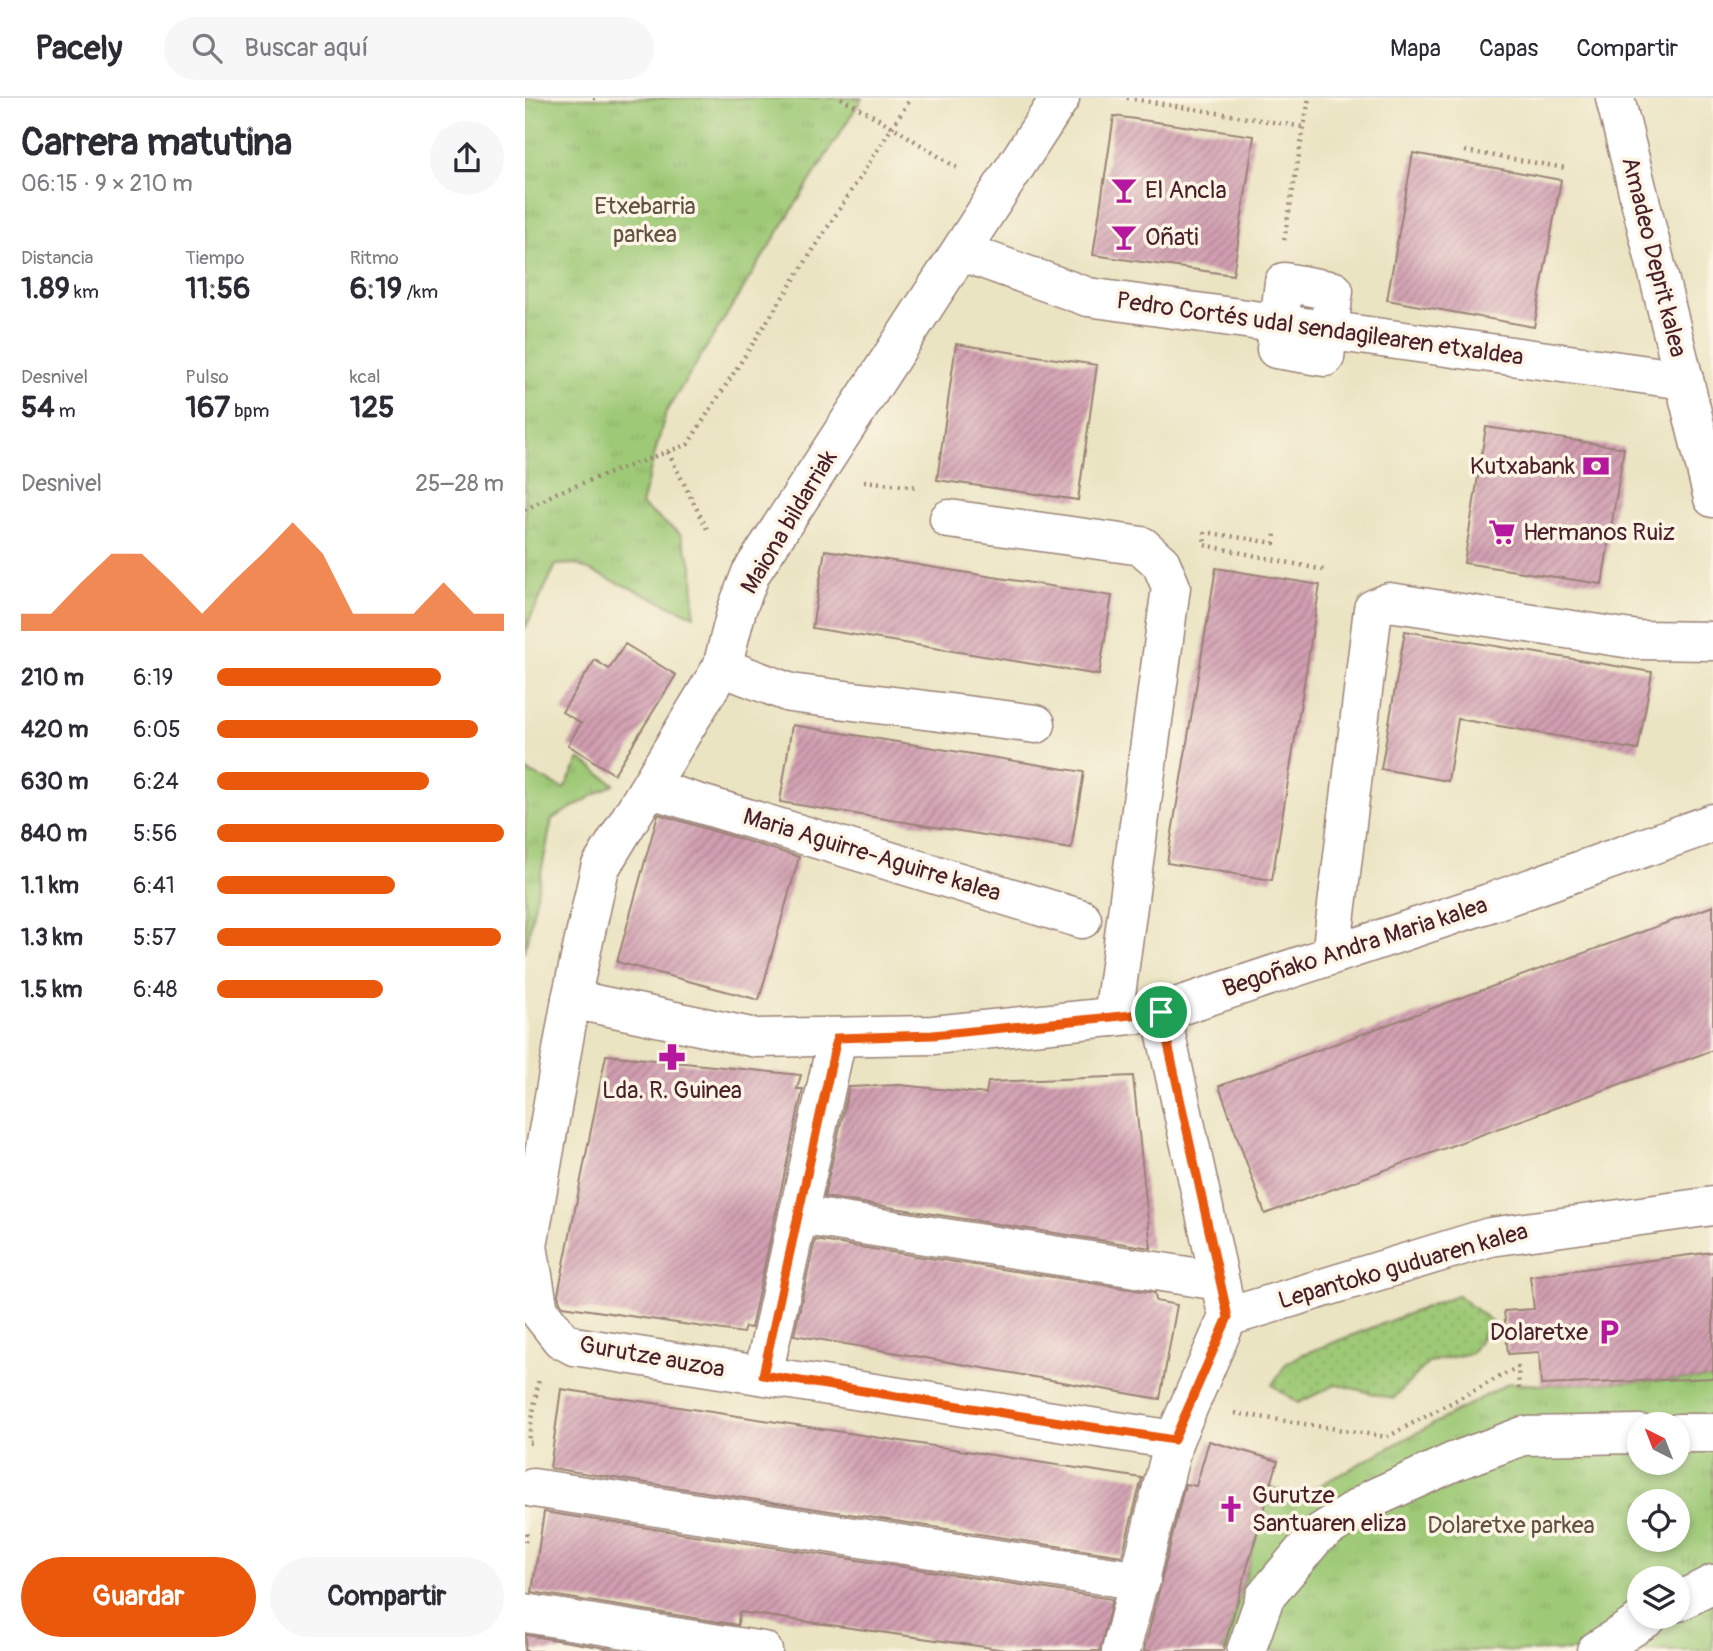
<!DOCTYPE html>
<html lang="es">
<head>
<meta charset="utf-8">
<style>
	:root { --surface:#fff; --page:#f7f7f7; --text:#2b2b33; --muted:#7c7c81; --line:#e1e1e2; --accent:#ea580c }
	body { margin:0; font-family:Pangolin,sans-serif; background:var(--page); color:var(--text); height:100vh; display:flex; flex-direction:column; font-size:26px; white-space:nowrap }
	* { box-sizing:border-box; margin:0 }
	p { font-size:23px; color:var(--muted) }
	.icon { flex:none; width:38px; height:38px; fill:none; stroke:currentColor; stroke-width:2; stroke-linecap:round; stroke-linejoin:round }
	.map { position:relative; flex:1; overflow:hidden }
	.details { display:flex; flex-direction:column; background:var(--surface); width:525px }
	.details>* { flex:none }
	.needle { width:46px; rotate:318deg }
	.fabs { position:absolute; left:1102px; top:1314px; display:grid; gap:14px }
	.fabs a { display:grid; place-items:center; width:63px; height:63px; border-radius:50%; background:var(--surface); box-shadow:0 4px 10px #0003; font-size:35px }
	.pin { position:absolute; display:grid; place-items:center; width:60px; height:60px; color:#fff; margin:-30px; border:4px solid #fff; border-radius:50%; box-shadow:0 2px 7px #0007 }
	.round { display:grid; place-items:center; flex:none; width:74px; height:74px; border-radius:37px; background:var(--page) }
	.head { display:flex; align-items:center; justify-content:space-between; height:119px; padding:0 21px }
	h1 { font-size:38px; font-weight:800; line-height:52px }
	.figures { display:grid; grid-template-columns:repeat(3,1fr); gap:10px; height:119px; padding:7px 21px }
	.figures div { display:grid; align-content:center }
	.figures b { font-size:30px; font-weight:800 }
	.figures small { font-size:19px; font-weight:400 }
	.figures p { font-size:19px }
	.chart { height:196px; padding:14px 21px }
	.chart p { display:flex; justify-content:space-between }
	.chart svg { width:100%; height:126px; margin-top:7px; fill:var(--accent); opacity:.7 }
	.action { display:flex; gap:14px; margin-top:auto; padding:14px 21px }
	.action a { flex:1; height:80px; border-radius:42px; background:var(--accent); color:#fff; font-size:28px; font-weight:800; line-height:80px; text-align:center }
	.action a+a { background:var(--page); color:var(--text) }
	ul { padding:0 21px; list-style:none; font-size:23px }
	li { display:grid; grid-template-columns:112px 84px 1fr; align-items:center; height:52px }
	li i { height:18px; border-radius:9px; background:var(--accent) }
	header { display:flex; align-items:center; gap:42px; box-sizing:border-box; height:98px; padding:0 35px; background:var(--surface); border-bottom:2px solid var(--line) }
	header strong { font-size:33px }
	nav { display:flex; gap:38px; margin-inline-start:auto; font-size:24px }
	.search { width:490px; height:63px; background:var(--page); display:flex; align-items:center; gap:18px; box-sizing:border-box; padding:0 24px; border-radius:38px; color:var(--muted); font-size:26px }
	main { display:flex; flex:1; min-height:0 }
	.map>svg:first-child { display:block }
</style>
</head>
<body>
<header>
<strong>Pacely</strong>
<div class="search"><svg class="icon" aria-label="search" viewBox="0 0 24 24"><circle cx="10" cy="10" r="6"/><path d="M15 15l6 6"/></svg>Buscar aquí</div>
<nav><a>Mapa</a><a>Capas</a><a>Compartir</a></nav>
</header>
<main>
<section class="details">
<div class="head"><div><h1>Carrera matutina</h1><p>06:15 · 9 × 210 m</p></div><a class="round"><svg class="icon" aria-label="share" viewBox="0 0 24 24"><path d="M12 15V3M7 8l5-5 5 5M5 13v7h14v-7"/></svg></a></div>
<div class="figures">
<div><p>Distancia</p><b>1.89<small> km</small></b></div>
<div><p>Tiempo</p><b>11:56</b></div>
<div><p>Ritmo</p><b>6:19<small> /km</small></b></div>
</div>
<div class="figures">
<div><p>Desnivel</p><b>54<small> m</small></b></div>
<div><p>Pulso</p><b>167<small> bpm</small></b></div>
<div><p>kcal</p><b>125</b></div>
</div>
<div class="chart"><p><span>Desnivel</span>25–28 m</p>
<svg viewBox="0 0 160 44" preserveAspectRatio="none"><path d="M0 44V38L10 38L20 27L30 17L40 17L50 27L60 38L70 27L80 17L90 6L100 17L110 38L120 38L130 38L140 27L150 38L160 38V44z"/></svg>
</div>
<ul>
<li><b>210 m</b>6:19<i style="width:78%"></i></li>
<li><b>420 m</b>6:05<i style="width:91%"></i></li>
<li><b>630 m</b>6:24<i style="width:74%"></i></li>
<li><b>840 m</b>5:56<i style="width:100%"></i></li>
<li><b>1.1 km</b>6:41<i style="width:62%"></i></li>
<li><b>1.3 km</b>5:57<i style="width:99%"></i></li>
<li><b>1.5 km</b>6:48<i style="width:58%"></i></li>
</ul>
<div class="action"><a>Guardar</a><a>Compartir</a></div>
</section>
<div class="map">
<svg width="1188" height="1553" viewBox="0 0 1188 1553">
	<defs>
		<pattern id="grass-dots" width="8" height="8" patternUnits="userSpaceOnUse" patternTransform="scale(1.75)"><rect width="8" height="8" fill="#9ec976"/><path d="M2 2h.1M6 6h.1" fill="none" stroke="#8aac66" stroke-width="1.8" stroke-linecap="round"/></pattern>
		<pattern id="park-tufts" width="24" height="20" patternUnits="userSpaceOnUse" patternTransform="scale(1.75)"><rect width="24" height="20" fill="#9ec976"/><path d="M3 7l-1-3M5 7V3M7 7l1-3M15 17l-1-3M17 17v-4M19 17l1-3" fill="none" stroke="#8aac66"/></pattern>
		<pattern id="building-hatch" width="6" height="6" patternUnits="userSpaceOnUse" patternTransform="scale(1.75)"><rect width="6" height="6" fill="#d19fb1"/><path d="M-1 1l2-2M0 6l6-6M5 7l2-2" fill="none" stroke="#ac8190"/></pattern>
	</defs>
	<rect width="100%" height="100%" fill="#fcf5e5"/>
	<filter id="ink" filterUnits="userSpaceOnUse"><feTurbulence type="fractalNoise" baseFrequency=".0143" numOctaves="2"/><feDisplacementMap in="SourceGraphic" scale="14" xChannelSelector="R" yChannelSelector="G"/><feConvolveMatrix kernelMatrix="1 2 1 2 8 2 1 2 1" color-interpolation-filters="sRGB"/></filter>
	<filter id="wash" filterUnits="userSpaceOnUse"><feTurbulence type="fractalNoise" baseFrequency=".00686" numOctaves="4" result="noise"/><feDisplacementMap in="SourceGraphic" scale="28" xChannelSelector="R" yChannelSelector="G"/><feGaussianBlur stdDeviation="1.57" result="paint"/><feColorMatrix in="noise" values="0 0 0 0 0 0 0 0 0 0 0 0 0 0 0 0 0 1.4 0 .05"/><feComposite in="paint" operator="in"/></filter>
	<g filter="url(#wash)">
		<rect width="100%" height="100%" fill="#ebe4c3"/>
		<!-- grass -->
		<path fill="url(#grass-dots)" stroke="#747450" stroke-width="2" d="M932,1197l35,27 -21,31 -42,9 -36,37 -56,-15 -39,19 -26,-18 14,-21 15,-9z"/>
		<!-- park -->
		<g fill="url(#park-tufts)" stroke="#747450" stroke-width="2" fill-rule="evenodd">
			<path d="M0,0h337l-196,314 -25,93 39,29 13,33 1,49 -119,-52 -19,1 -31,64z"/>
			<path d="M55,661l34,25 -62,35 -27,133v-182l39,19z"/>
			<path d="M1188,1280v273h-490l48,-164 27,10 211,-114 32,2zM1115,1326h38v39h-38zM1115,1404h38v38h-38zM1115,1480h38v39h-38z"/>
		</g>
		<g id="blocks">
			<!-- building -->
			<g fill="url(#building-hatch)">
				<path d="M589,18l140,20 -21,139 -140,-20z"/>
				<path d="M888,55l148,27 -27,147 -147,-27z"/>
				<path d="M431,246l141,21 -19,135 -141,-20z"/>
				<path d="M961,329l138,21 -22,136 -138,-21z"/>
				<path d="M300,452l287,46 -13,79 -287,-47z"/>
				<path d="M691,470l104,17 -48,295 -105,-17z"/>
				<path d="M880,533l247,41 -14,78 -180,-31 -10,62 -67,-12z"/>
				<path d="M100,546l51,31 -62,99 -46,-29 13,-22 -19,-11 33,-52 14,9z"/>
				<path d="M267,627l292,47 -13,77 -291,-47z"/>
				<path d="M133,716l141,43 -40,143 -142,-38z"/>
				<path d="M1188,808v144l-448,164 -46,-128z"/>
				<path d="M81,957l195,20 -4,14h6l-52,239 -6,-1 -2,6 -180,-27 -3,-4 -2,-8z"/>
				<path d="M608,978l18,172 -327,-51 25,-110 51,-2 86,9 2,-12z"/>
				<path d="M290,1142l340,53 1,8 21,4 -17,94 -366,-64z"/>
				<path d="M1188,1154v126l-172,7 -2,-33 -31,2 -4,-43 30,-2 -4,-33z"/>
				<path d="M36,1291l581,89 -20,78 -572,-88z"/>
				<path d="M684,1343l69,20 -55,190h-79l41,-167 11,2z"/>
				<path d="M19,1414l568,87 -12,52h-87l-274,-39 -1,13 -206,-33z"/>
				<path d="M1,1537l98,16h-99z"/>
			</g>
		</g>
	</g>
	<g filter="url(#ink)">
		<use href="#blocks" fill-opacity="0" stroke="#9a8277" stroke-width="2"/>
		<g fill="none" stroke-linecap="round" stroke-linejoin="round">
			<defs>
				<g id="minor">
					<path d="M535,0l-309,475 -14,36 -15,58 -122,201 -29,131 -43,247 11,65 22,28 13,7 600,94"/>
					<path d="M1090,0l98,400"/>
					<path d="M438,154l125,45 596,83"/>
					<path d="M759,184l50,9 -9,66 -49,-8z"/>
					<path d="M424,421l193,27 19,17 10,24 -58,430"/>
					<path d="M197,569l68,26 246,31"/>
					<path d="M136,694l421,127"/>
					<path d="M806,857l42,-346 16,-7 249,38 75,1"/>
					<path d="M46,901l185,39 177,-3 228,-23 328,-109 224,-80"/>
					<path d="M636,914l64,293"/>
					<path d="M273,1117l421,66"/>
					<path d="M238,1277l74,-337"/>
					<path d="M1153,1335h35"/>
					<path d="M8,1390l608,93"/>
					<path d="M1153,1504l35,-18"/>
					<path d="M0,1515l238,38"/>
					<path d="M596,1553l53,-211 54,-123 262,-80 223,-31"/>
					<path d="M721,1553l19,-54 52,-62 57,-37 79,-36 70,-26 117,-2"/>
					<path d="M1071,1553l52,-34"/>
				</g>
			</defs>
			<!-- minor casing -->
			<use href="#minor" stroke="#9a8277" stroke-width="41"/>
			<!-- path -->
			<g stroke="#9a8277" stroke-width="4.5" stroke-dasharray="2 5" stroke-linecap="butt">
				<path d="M68,0h2"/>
				<path d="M316,0l52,29 67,43"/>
				<path d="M602,0l176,29"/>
				<path d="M940,53l101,17"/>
				<path d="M759,142l25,-142"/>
				<path d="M143,354l39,77"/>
				<path d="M339,383l54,6"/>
				<path d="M0,412l31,-17 132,-49 223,-346"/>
				<path d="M680,434l-1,13 120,25"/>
				<path d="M686,435l63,10 1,-10"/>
				<path d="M710,1315l152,24 131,-70 1,25"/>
				<path d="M6,1345l-3,-1 11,-64"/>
				<path d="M0,1444l2,-11"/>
			</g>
			<!-- minor -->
			<use href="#minor" stroke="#fff" stroke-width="38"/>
		</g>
	</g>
	<g fill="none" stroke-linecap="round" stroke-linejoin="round" filter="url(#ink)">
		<defs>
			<path id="route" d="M636,914l67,305 -54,123 -411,-65 74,-337 96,-3z"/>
		</defs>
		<!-- route casing -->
		<use href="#route" stroke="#fff" stroke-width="14"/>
		<!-- route -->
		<use href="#route" stroke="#ea580c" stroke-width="9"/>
	</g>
	<!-- icons -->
	<defs>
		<symbol id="bar-bare" viewBox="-9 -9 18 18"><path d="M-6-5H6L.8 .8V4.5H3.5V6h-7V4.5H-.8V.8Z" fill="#b5179e" stroke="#fcf5e5" stroke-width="2.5" paint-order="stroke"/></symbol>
		<symbol id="bank-bare" viewBox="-9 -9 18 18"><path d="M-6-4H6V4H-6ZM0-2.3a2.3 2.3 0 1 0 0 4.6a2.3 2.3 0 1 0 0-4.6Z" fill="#b5179e" stroke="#fcf5e5" stroke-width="2.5" paint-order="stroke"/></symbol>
		<symbol id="supermarket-bare" viewBox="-9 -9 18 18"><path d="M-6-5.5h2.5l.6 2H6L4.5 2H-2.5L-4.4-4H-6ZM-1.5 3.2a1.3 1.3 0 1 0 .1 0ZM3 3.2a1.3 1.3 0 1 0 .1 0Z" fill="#b5179e" stroke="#fcf5e5" stroke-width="2.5" paint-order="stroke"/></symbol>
		<symbol id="pharmacy-bare" viewBox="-9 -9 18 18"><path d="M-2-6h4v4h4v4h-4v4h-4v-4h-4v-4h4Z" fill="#b5179e" stroke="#fcf5e5" stroke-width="2.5" paint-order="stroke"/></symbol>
		<symbol id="parking-bare" viewBox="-9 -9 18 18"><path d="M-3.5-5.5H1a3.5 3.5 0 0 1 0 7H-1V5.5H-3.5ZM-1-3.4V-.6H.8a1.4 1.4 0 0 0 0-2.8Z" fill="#b5179e" stroke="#fcf5e5" stroke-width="2.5" paint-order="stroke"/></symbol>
		<symbol id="church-bare" viewBox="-9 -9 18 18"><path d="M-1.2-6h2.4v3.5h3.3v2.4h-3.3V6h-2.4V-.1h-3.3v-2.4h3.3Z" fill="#b5179e" stroke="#fcf5e5" stroke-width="2.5" paint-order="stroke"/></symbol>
	</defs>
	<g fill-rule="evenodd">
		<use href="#bar-bare" x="580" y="73" width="38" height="38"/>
		<use href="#bar-bare" x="580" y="120" width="38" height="38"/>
		<use href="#bank-bare" x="1052" y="349" width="38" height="38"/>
		<use href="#supermarket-bare" x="958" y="415" width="38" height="38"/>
		<use href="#pharmacy-bare" x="128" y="940" width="38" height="38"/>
		<use href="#parking-bare" x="1065" y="1215" width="38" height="38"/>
		<use href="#church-bare" x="687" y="1392" width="38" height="38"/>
	</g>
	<g text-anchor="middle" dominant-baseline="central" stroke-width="7" stroke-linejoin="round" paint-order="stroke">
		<!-- poi labels -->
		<g font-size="24" fill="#4a1f2b" stroke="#fcf5e5" text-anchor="start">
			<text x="620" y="92">El Ancla</text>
			<text x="620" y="139">Oñati</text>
			<text x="1050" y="368" text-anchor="end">Kutxabank</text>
			<text x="998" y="434">Hermanos Ruiz</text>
			<text x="147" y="992" text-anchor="middle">Lda. R. Guinea</text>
			<text x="1063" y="1234" text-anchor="end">Dolaretxe</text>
			<text x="727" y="1397">Gurutze<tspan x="727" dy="28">Santuaren eliza</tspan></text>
		</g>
		<!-- park labels -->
		<g font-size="24" fill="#635242" stroke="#fcf5e5">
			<text x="120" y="108">Etxebarria<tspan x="120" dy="28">parkea</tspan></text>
			<text x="986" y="1427">Dolaretxe parkea</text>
		</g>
		<!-- street labels -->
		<g font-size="24" fill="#4a1f2b" stroke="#fcf5e5">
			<text transform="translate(1129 159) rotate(76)">Amadeo Deprit kalea</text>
			<text transform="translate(795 231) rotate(8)">Pedro Cortés udal sendagilearen etxaldea</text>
			<text transform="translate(264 424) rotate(-59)">Maiona bildarriak</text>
			<text transform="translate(347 757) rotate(17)">Maria Aguirre-Aguirre kalea</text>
			<text transform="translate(830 849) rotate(-18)">Begoñako Andra Maria kalea</text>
			<text transform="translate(878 1168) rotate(-16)">Lepantoko guduaren kalea</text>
			<text transform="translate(127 1259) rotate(10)">Gurutze auzoa</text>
		</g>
	</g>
</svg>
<div class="fabs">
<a><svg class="needle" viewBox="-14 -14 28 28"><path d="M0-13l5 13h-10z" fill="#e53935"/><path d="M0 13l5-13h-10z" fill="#7c7c81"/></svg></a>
<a><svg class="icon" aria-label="locate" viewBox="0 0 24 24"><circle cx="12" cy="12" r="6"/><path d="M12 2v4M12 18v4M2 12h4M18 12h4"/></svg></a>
<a><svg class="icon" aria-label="layers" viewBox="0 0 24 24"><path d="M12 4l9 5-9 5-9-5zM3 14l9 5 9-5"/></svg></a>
</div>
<div class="pin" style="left:636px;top:914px;background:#1e9e55"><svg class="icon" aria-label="arrive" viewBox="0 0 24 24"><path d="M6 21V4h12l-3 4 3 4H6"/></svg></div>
</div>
</main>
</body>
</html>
